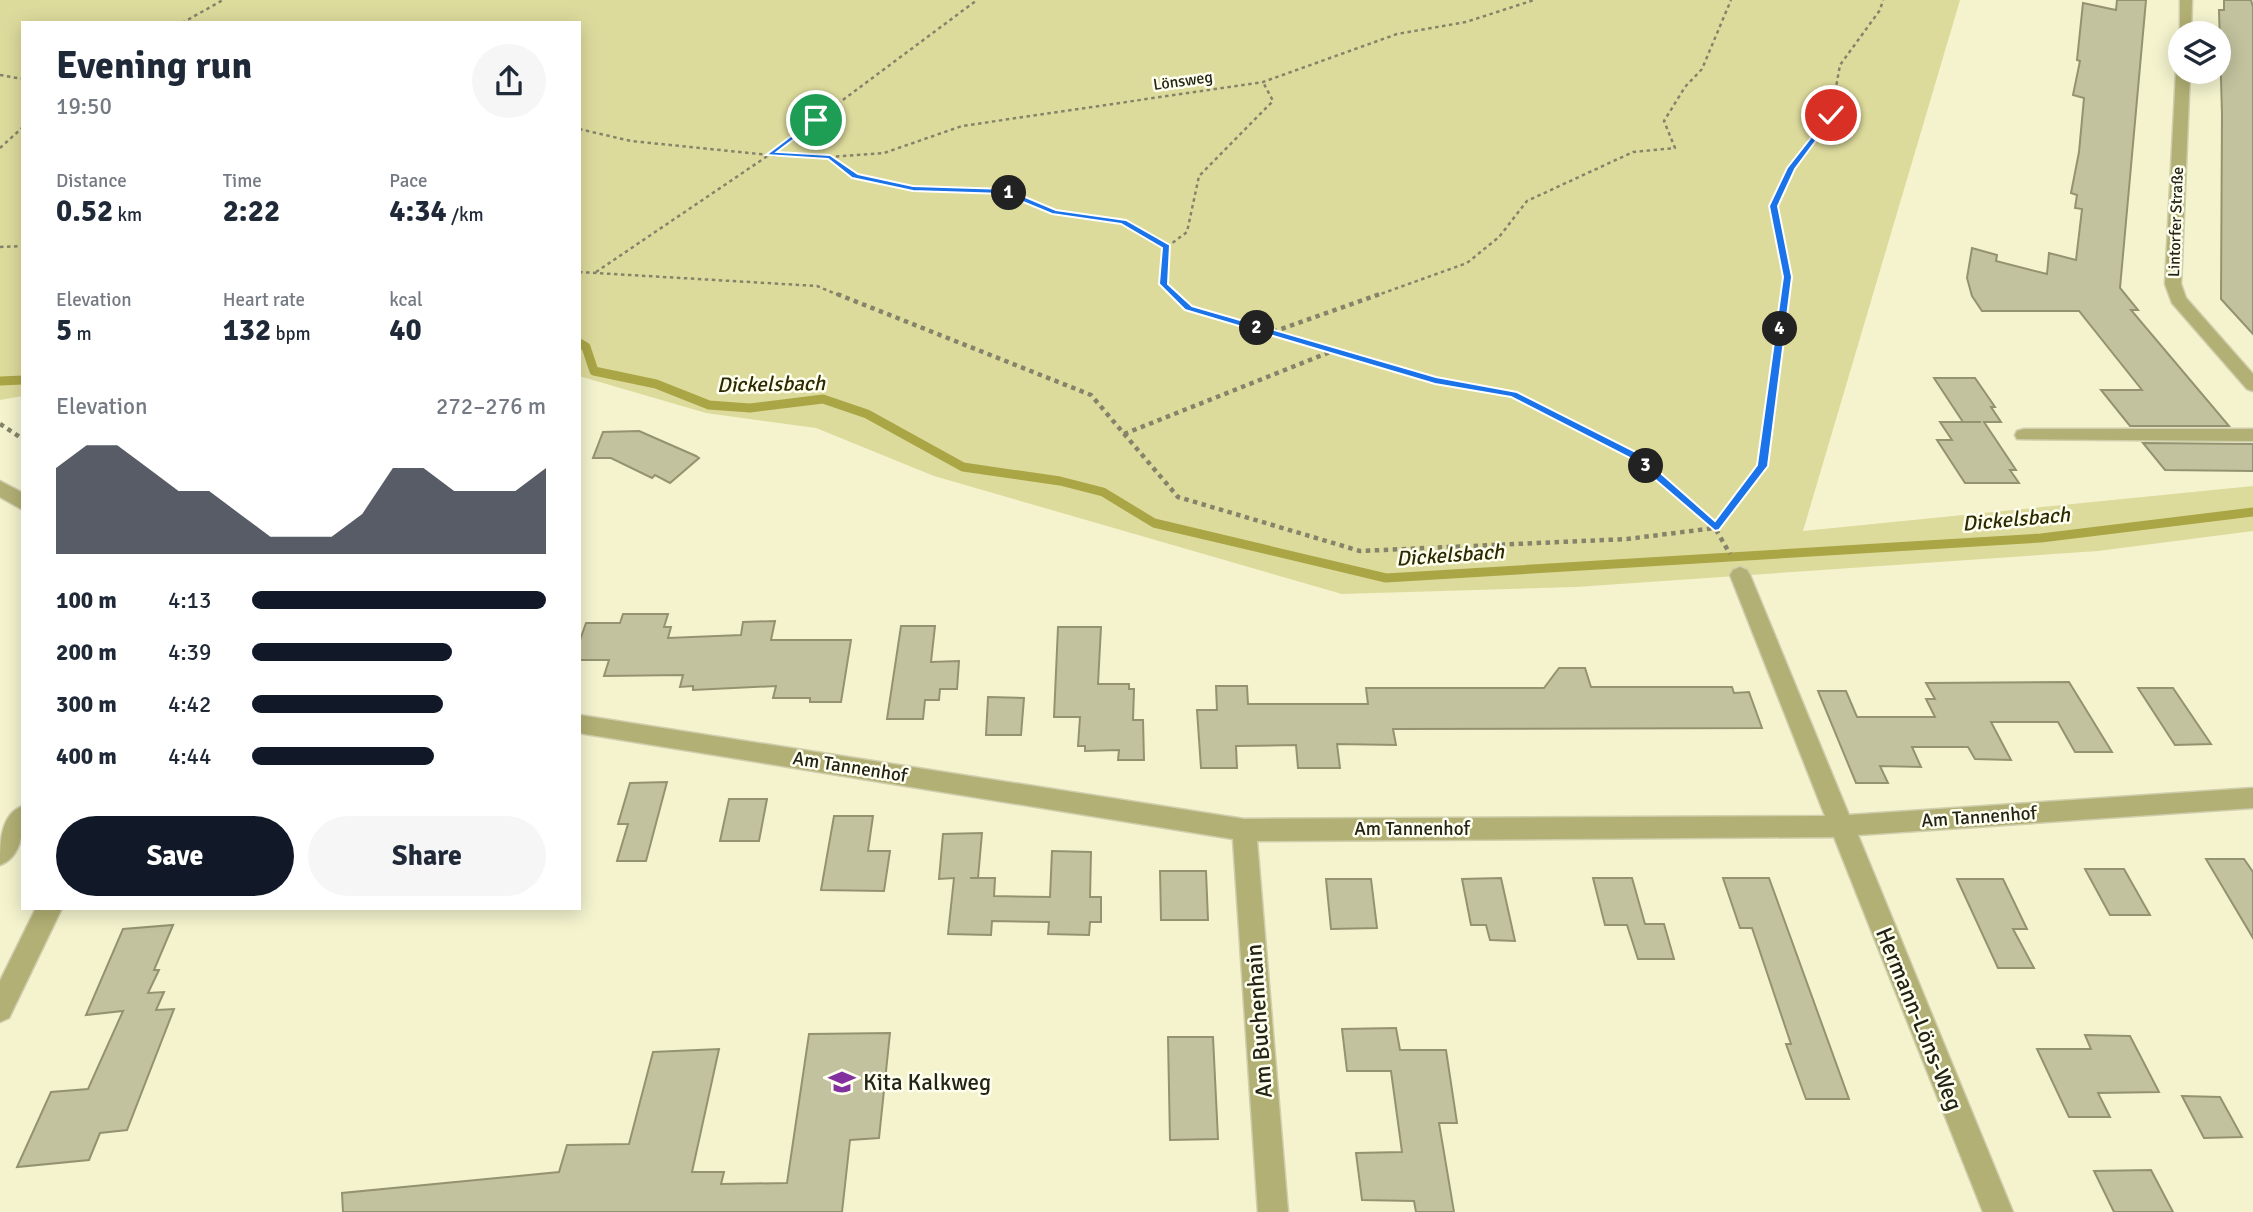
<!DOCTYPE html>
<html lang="en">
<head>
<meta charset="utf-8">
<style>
	:root { --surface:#fff; --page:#f6f6f7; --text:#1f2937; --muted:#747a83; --accent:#111827 }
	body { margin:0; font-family:Signika,sans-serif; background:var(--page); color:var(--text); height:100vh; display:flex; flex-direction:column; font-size:26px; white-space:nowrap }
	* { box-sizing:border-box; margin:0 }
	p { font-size:23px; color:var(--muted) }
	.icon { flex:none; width:38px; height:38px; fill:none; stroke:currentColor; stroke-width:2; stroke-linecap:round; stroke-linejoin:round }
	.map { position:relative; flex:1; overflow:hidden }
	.side { position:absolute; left:21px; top:21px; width:560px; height:889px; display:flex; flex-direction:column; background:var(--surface); border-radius:0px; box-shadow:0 4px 18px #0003 }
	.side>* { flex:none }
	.controls { position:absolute; left:2168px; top:21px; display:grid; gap:14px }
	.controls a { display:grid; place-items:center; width:63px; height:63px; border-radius:50%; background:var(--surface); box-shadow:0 4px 18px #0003; font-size:35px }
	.pin { position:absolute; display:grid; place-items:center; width:60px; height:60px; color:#fff; margin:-30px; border:4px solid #fff; border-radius:50%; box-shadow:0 2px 7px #0007 }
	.km { position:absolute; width:35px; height:35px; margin:-18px; border-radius:50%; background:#222; color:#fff; font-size:19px; line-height:35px; text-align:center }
	.round { display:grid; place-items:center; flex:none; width:74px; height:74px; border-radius:37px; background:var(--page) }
	.overview { display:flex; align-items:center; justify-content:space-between; height:119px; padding:0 35px }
	h1 { font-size:38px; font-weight:700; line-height:52px }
	.metrics { display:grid; grid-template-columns:repeat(3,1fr); gap:10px; height:119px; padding:7px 35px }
	.metrics div { display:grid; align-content:center }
	.metrics b { font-size:30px; font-weight:700 }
	.metrics small { font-size:19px; font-weight:400 }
	.metrics p { font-size:19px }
	.chart { height:196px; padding:14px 35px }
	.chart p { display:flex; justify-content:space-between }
	.chart svg { width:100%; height:126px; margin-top:7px; fill:var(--accent); opacity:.7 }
	.button { display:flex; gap:14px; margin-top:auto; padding:14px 35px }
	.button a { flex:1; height:80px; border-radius:42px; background:var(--accent); color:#fff; font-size:28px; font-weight:700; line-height:80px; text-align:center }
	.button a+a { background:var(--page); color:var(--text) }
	ul { padding:0 35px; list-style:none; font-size:23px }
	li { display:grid; grid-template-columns:112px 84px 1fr; align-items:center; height:52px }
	li i { height:18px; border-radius:9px; background:var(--accent) }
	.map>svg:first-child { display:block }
</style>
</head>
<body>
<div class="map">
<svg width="2253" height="1212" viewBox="0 0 2253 1212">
	<rect width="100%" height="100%" fill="#f4f3ce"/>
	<!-- green -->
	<path fill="#dddb9c" d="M0,0h1960l-157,531 450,-45v45l-155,20 -522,36 -234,7 -408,-118 -118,-48 -110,-15 -127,-37v-353h-556v373l-23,4z"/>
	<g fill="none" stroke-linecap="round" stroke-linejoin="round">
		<!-- stream -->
		<g stroke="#aaa646" stroke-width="9">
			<path d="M579,343l7,4 8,24 62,13 53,21 41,3 73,-9 44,15 96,53 97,14 43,11 51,31 232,55 655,-40 212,-26"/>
			<path d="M0,381l23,-1"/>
		</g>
	</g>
	<!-- building -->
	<g fill="#c3c29e" stroke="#949371" stroke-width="2">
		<path d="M2117,0h29l-26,288 18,22h-7l98,116h-99l-29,-36h41l-63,-79h-97l-10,-15 -5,-18 5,-30 25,7 -1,6 51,13 2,-21 27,7 6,-51 -7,-1 2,-13 -6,-2 8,-41 5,-54 -11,-3 7,-34 -3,-1 6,-57 33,7z"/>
		<path d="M2224,0h27l2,7v327l-32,-35 1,-185 -3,-104h5z"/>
		<path d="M1934,378h41l20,29h-4l10,15h-17l32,48h-6l9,13h-54l-28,-43h15l-12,-18h41h-18z"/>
		<path d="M639,431l57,25 3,2 -29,25 -15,-8 -3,3 -41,-20h-18l10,-26z"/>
		<path d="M2143,443l110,1v27l-88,-1z"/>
		<path d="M623,614h45l-4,13h7l-3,11 73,-3 2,-13 32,-1 -4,19h80l-10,62h-31v-4h-37l3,-12 -83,4v-4l-13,1 3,-12 -79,1 5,-16h-30v-17l7,-20h34z"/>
		<path d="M901,626h34l-4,36 28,-1 -2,28h-17l-1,11h-14l-2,19h-36z"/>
		<path d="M1058,627h43l-3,57h31v5h5l-1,31h10l1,40h-26l1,-10 -34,1v-5h-7l2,-29h-26z"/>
		<path d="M1559,668h26l6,19h141l2,6 15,-1 13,36 -369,1 3,16 -59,-1 3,24h-42l-2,-23 -60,1 1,22h-36l-4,-58h20l-1,-24h31l1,18h120l-2,-16h178z"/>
		<path d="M2069,682l43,70h-37l-17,-30h-67l20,38 -36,-1 -7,-12h-56l9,20 -41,-1 8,17h-32l-38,-92h28l11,26h78l-9,-18h9l-9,-16z"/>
		<path d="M2138,688h35l38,56 -36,1z"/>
		<path d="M988,697l36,1 -3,37h-35z"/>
		<path d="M667,782l-21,79h-29l11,-37h-10l12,-41z"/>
		<path d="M729,799h38l-8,42h-39z"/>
		<path d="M834,816h39l-5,35h22l-6,40 -63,-1z"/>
		<path d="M982,833l-4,45h-8h25l-1,18 56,1 2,-46 39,1 -1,45h11v25h-11l-1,13 -41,-1 1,-12 -57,-1 -1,14 -43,-1 6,-56 -15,1 4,-45z"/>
		<path d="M2206,859h38l9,13v66z"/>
		<path d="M2085,869h39l26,46h-40z"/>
		<path d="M1160,871h46l2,49h-47z"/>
		<path d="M1501,878l14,63 -25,-1 -4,-15h-15l-9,-46z"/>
		<path d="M1593,878h39l13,46h19l10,35h-36l-11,-34h-22z"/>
		<path d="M1723,878h46l80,221h-43l-20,-55h5l-39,-116h-12z"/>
		<path d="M1326,879h45l6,49 -46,1z"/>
		<path d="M1957,879h46l24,50h-14l21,39h-36z"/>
		<path d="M173,925l-19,45h5l-11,23 16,-1 -8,18 18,-1 -47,121 -27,3 -11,27 -72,7 34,-75 37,-3 35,-78 -37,4 37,-86z"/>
		<path d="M1396,1028l4,22h46l11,73h-18l15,89h-38l-2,-11 -52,-1 -6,-47 46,-1 -11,-81h-44l-5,-42z"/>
		<path d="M890,1033l-11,105 -29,2 -8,72h-499l-1,-19 217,-21 8,-27 62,-1 24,-92 66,-3 -27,123h32l-3,12 66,-1 22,-149z"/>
		<path d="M2085,1035l45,1 29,56 -61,1 12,24h-41l-32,-68h54z"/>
		<path d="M1168,1037h45l5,102 -48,1z"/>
		<path d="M2182,1096l38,1 22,40 -38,1z"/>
		<path d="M2151,1170l22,42h-59l-20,-41z"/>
	</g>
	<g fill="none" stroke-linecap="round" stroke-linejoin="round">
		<defs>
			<g id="minor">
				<path d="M2180,0h12l-1,33h-11v3z"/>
				<path d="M2180,69v3h10l-9,212 5,14 67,76v17l-6,-2 -75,-86 -7,-19 11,-212z"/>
				<path d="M2024,429h229v12l-236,-2 -2,-4 2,-4z"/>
				<path d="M0,481l23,12v17l-23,-13z"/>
				<path d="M1740,567l7,3 3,5 99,240 404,-27v20l-395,27 155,377h-30l-149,-375 -577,4 31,371h-30l-25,-373 -654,-106v-18l665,104 581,-3 -95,-241 3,-5z"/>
				<path d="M23,806c0,21 1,50 -23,59 0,-21 0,-51 23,-59z"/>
				<path d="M36,908h26l-53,110 -9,4v-41z"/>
			</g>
		</defs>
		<!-- minor casing -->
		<use href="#minor" stroke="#cfcead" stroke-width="3"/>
		<!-- path-far1 -->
		<g stroke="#85846b" stroke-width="2.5" stroke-dasharray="3.5 3.5" stroke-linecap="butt">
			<path d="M182,23l41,-23"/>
			<path d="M0,75l23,4"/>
			<path d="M579,129l52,12 138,14 61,2 54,-4 78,-27 301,-44 134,-48 69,-12 68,-22"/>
			<path d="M0,148l23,-21"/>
			<path d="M830,157l25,19 58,13 93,3 49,20 68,10 44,25 -3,37 12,12"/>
			<path d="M0,247l23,-1"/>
			<path d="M1167,247l20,-15 12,-56 74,-75 -10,-19"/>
			<path d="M579,272l238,14 24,10"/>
			<path d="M596,272l173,-117 208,-155"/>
			<path d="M1375,296l92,-33 32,-26 28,-36 106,-49 42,-4 -11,-27 21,-34 17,-18 29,-69"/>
			<path d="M1785,296l3,-19 -15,-71 18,-38 40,-53 9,-50 40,-55 3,-10"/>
		</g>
		<!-- path -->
		<g stroke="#85846b" stroke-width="4.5" stroke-dasharray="4.5 4.5" stroke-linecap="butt">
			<path d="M837,294l254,101 87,102 182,54 267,-12 88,-11 47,-62 24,-172"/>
			<path d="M1174,294l14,14 247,72 78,14 121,61 81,73 15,26"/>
			<path d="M1273,332l107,-38"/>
			<path d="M0,424l23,15"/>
			<path d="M1124,434l211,-84"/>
		</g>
		<!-- minor -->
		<use href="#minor" fill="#b2b074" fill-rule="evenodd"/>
	</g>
	<!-- route -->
	<path fill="#1a73e8" stroke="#fff" stroke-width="2" d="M1831,112l4,3 -40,54 -17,37 14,71 -24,189 -49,64 -4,1 -85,-73 -119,-61 -76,-13 -250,-74 -26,-26 3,-36 -41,-24 -69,-10 -48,-20 -91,-3 -61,-13 -24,-19 -62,-4 50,-38 2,4 -41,31 53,3 28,19 55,12 93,3 50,21 70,10 44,25 -2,39 24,22 244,71 81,15 121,61 77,68 42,-56 26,-188 -14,-71 18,-38z"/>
	<!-- icons -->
	<defs>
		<symbol id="school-bare" viewBox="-9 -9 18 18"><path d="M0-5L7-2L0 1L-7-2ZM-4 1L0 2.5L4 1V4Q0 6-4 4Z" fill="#8431a0" stroke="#fffff0" stroke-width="2.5" paint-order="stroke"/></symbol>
	</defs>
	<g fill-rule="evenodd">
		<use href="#school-bare" x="823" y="1063" width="38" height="38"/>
	</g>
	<g text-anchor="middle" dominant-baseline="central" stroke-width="5" stroke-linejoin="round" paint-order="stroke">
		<!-- far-street labels -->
		<g font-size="16" fill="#242416" stroke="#fffff0">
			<text transform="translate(1183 81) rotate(-8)">Lönsweg</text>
			<text transform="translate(2176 222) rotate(-88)">Lintorfer Straße</text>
		</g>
		<!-- street labels -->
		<g font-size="19" fill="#242416" stroke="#fffff0">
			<text transform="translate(850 767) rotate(9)">Am Tannenhof</text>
			<text transform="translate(1979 817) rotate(-4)">Am Tannenhof</text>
			<text x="1412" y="829">Am Tannenhof</text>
		</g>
		<!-- water labels -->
		<g font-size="21" font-style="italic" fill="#2d2a01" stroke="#fffff0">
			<text transform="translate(771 384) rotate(-1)">Dickelsbach</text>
			<text transform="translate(2016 519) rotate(-5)">Dickelsbach</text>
			<text transform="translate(1450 555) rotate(-4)">Dickelsbach</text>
		</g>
		<!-- near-street labels -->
		<g font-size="23" fill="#242416" stroke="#fffff0">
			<text transform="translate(1919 1019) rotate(68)">Hermann-Löns-Weg</text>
			<text transform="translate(1259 1021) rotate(-94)">Am Buchenhain</text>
		</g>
		<!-- near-poi labels -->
		<g font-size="23" fill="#242416" stroke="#fffff0" text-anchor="start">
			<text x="863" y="1082">Kita Kalkweg</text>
		</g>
	</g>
</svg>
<div class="controls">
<a><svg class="icon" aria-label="layers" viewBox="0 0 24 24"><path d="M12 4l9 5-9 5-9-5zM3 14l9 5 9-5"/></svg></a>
</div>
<div class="pin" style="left:816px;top:120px;background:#1e9e55"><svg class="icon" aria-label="arrive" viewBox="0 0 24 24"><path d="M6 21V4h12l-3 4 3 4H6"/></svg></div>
<div class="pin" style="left:1831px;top:115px;background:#d93025"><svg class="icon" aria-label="check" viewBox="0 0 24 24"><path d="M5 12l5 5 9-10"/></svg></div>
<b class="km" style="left:1009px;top:193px">1</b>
<b class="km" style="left:1257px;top:328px">2</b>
<b class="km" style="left:1646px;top:466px">3</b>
<b class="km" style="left:1780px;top:329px">4</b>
<section class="side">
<div class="overview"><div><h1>Evening run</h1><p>19:50</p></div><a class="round"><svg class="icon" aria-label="share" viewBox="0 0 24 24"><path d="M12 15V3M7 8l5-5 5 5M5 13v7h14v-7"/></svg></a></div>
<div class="metrics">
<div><p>Distance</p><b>0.52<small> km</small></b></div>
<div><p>Time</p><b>2:22</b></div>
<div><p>Pace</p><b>4:34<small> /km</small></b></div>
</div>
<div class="metrics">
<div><p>Elevation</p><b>5<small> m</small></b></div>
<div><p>Heart rate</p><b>132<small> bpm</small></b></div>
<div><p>kcal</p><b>40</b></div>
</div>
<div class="chart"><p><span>Elevation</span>272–276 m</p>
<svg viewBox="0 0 160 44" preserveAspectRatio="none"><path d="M0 44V14L10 6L20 6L30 14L40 22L50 22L60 30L70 38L80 38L90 38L100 30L110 14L120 14L130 22L140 22L150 22L160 14V44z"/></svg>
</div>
<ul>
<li><b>100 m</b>4:13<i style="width:100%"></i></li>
<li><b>200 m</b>4:39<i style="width:68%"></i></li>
<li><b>300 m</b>4:42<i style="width:65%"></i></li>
<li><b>400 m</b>4:44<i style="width:62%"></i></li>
</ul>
<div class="button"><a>Save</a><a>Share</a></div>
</section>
</div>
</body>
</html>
